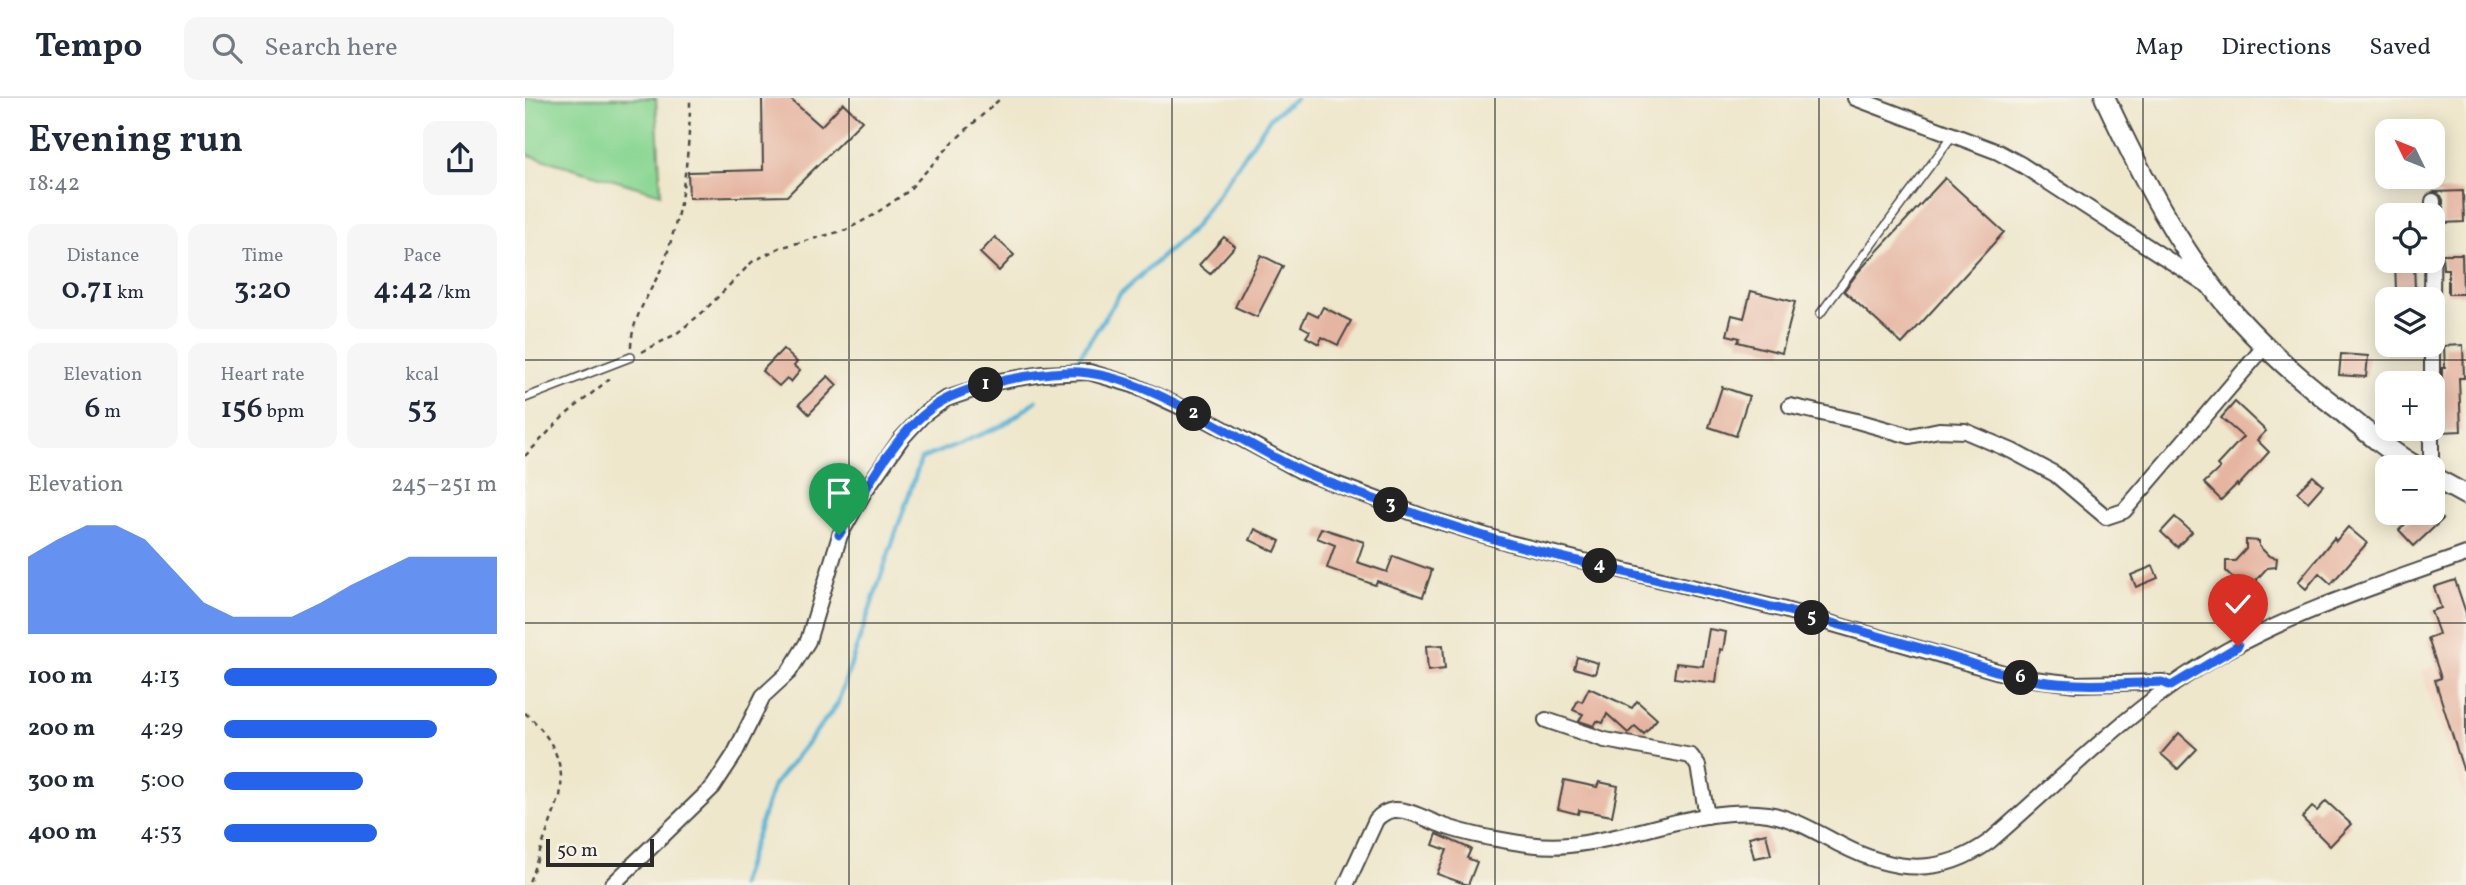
<!DOCTYPE html>
<html lang="en">
<head>
<meta charset="utf-8">
<style>
	:root { --surface:#fff; --page:#f6f6f7; --text:#1f2937; --muted:#747a83; --line:#e0e1e3; --accent:#2563eb }
	body { margin:0; font-family:Vollkorn,serif; background:var(--page); color:var(--text); height:100vh; display:flex; flex-direction:column; font-size:26px; white-space:nowrap }
	* { box-sizing:border-box; margin:0 }
	p { font-size:23px; color:var(--muted) }
	.icon { flex:none; width:38px; height:38px; fill:none; stroke:currentColor; stroke-width:2; stroke-linecap:round; stroke-linejoin:round }
	.map { position:relative; flex:1; overflow:hidden }
	.drawer { display:flex; flex-direction:column; background:var(--surface); width:525px }
	.drawer>* { flex:none }
	.needle { width:46px; rotate:313deg }
	.buttons { position:absolute; left:1850px; top:21px; display:grid; gap:14px }
	.buttons a { display:grid; place-items:center; width:70px; height:70px; border-radius:14px; background:var(--surface); box-shadow:0 4px 18px #0003; font-size:35px }
	.scale { position:absolute; left:21px; bottom:18px; width:108px; box-sizing:border-box; padding-left:7px; border:4px solid #2b2b2b; border-top:0; font-size:19px; line-height:24px; white-space:nowrap; color:#2b2b2b; -webkit-text-stroke:5px #f7f3e8; paint-order:stroke }
	.pin { position:absolute; display:grid; place-items:center; width:60px; height:60px; color:#fff; margin:-72px -30px; border-radius:50% 50% 50% 0; rotate:-45deg; box-shadow:0 0 7px #0007 }
	.pin .icon { rotate:45deg }
	.km { position:absolute; width:35px; height:35px; margin:-18px; border-radius:50%; background:#222; color:#fff; font-size:19px; line-height:35px; text-align:center }
	.round { display:grid; place-items:center; flex:none; width:74px; height:74px; border-radius:14px; background:var(--page) }
	.summary { display:flex; align-items:center; justify-content:space-between; height:119px; padding:0 28px }
	h1 { font-size:38px; font-weight:600; line-height:52px }
	.metrics { display:grid; grid-template-columns:repeat(3,1fr); gap:10px; height:119px; padding:7px 28px }
	.metrics div { display:grid; align-content:center; border-radius:14px; background:var(--page); text-align:center }
	.metrics b { font-size:30px; font-weight:600 }
	.metrics small { font-size:19px; font-weight:400 }
	.metrics p { font-size:19px }
	.chart { height:196px; padding:14px 28px }
	.chart p { display:flex; justify-content:space-between }
	.chart svg { width:100%; height:126px; margin-top:7px; fill:var(--accent); opacity:.7 }
	ul { padding:0 28px; list-style:none; font-size:23px }
	li { display:grid; grid-template-columns:112px 84px 1fr; align-items:center; height:52px }
	li i { height:18px; border-radius:9px; background:var(--accent) }
	header { display:flex; align-items:center; gap:42px; box-sizing:border-box; height:98px; padding:0 35px; background:var(--surface); border-bottom:2px solid var(--line) }
	header strong { font-size:33px }
	nav { display:flex; gap:38px; margin-inline-start:auto; font-size:24px }
	.search { width:490px; height:63px; background:var(--page); display:flex; align-items:center; gap:18px; box-sizing:border-box; padding:0 24px; border-radius:14px; color:var(--muted); font-size:26px }
	main { display:flex; flex:1; min-height:0 }
	.map>svg:first-child { display:block }
</style>
</head>
<body>
<header>
<strong>Tempo</strong>
<div class="search"><svg class="icon" aria-label="search" viewBox="0 0 24 24"><circle cx="10" cy="10" r="6"/><path d="M15 15l6 6"/></svg>Search here</div>
<nav><a>Map</a><a>Directions</a><a>Saved</a></nav>
</header>
<main>
<section class="drawer">
<div class="summary"><div><h1>Evening run</h1><p>18:42</p></div><a class="round"><svg class="icon" aria-label="share" viewBox="0 0 24 24"><path d="M12 15V3M7 8l5-5 5 5M5 13v7h14v-7"/></svg></a></div>
<div class="metrics">
<div><p>Distance</p><b>0.71<small> km</small></b></div>
<div><p>Time</p><b>3:20</b></div>
<div><p>Pace</p><b>4:42<small> /km</small></b></div>
</div>
<div class="metrics">
<div><p>Elevation</p><b>6<small> m</small></b></div>
<div><p>Heart rate</p><b>156<small> bpm</small></b></div>
<div><p>kcal</p><b>53</b></div>
</div>
<div class="chart"><p><span>Elevation</span>245–251 m</p>
<svg viewBox="0 0 160 44" preserveAspectRatio="none"><path d="M0 44V17L10 11L20 6L30 6L40 11L50 22L60 33L70 38L80 38L90 38L100 33L110 27L120 22L130 17L140 17L150 17L160 17V44z"/></svg>
</div>
<ul>
<li><b>100 m</b>4:13<i style="width:100%"></i></li>
<li><b>200 m</b>4:29<i style="width:78%"></i></li>
<li><b>300 m</b>5:00<i style="width:51%"></i></li>
<li><b>400 m</b>4:53<i style="width:56%"></i></li>
</ul>
</section>
<div class="map">
<svg width="1941" height="787" viewBox="0 0 1941 787">
	<rect width="100%" height="100%" fill="#f7f3e8"/>
	<filter id="ink" filterUnits="userSpaceOnUse"><feTurbulence type="fractalNoise" baseFrequency=".0143" numOctaves="2"/><feDisplacementMap in="SourceGraphic" scale="14" xChannelSelector="R" yChannelSelector="G"/><feConvolveMatrix kernelMatrix="1 2 1 2 8 2 1 2 1" color-interpolation-filters="sRGB"/></filter>
	<filter id="wash" filterUnits="userSpaceOnUse"><feTurbulence type="fractalNoise" baseFrequency=".00686" numOctaves="4" result="noise"/><feDisplacementMap in="SourceGraphic" scale="28" xChannelSelector="R" yChannelSelector="G"/><feGaussianBlur stdDeviation="1.57" result="paint"/><feColorMatrix in="noise" values="0 0 0 0 0 0 0 0 0 0 0 0 0 0 0 0 0 1.4 0 .05"/><feComposite in="paint" operator="in"/></filter>
	<g filter="url(#wash)">
		<rect width="100%" height="100%" fill="#eee7cc"/>
		<!-- built -->
		<path fill="#f3d4be" d="M1941,558v145l-45,-130z"/>
		<!-- green -->
		<path fill="#8cd794" stroke="#5c8160" stroke-width="2" d="M0,0h131l5,96 -136,-40z"/>
		<g fill="none" stroke-linecap="round" stroke-linejoin="round">
			<!-- stream -->
			<g stroke="#56b2d4" stroke-width="4.5">
				<path d="M553,261l42,-65 73,-65 78,-112 25,-19"/>
				<path d="M215,787l33,-99 64,-81 84,-246 83,-34 32,-24"/>
			</g>
		</g>
		<g id="blocks">
			<!-- building -->
			<g fill="#e6b5a1">
				<path d="M237,0h27l32,28 22,-23 19,18 -75,75 -98,2 -1,-26 75,-2z"/>
				<path d="M1420,80l59,54 -102,112 -58,-53 15,-20z"/>
				<path d="M1938,93l1,31 -21,1v-23l-2,-4 -6,-4z"/>
				<path d="M470,139l19,18 -15,16 -19,-18z"/>
				<path d="M699,139l11,9 -25,28 -11,-9z"/>
				<path d="M1917,156h20l1,40h-15v-25h-5z"/>
				<path d="M736,157l22,11 -26,51 -22,-10z"/>
				<path d="M1870,163h19l1,29 -19,1z"/>
				<path d="M1226,193l44,11 -13,51 -44,-11 2,-4 -13,-3 5,-20 12,3z"/>
				<path d="M798,209l28,14 -13,24 -16,-8 -3,7 -13,-7 4,-6 -9,-5 7,-14 10,5z"/>
				<path d="M1938,247l1,33h-5l2,53 -20,1 -3,-10 -1,-31 5,-7v-16h3l-1,-22z"/>
				<path d="M258,251l14,13 -3,4 6,5 -9,11 -4,-4 -8,8 -17,-15z"/>
				<path d="M1816,256l27,2 -2,21 -27,-2z"/>
				<path d="M303,278l9,9 -28,29 -10,-10z"/>
				<path d="M1197,289l27,9 -13,40 -27,-9z"/>
				<path d="M1710,304l31,29 -9,9 12,12 -31,34 -1,-2 -16,16 -17,-17 16,-15 -3,-3 26,-28 -22,-19z"/>
				<path d="M1788,378l10,9 -15,17 -11,-10z"/>
				<path d="M1892,415h19l7,6 -29,27 -15,-16z"/>
				<path d="M1650,419l17,15 -15,15 -16,-15z"/>
				<path d="M1823,429l19,16 -36,41 -12,-11 -13,16 -8,-7 36,-44 2,3z"/>
				<path d="M796,430l43,14 -7,20 30,10 6,-16 39,14 -9,27 -46,-16 -2,4 -48,-17 8,-23 -18,-7z"/>
				<path d="M730,431l25,12 -5,11 -25,-12z"/>
				<path d="M1721,442l13,1v5l10,10 8,2 -1,9 -9,1 -10,11v11h-12l-19,-19v-10h9l11,-12z"/>
				<path d="M1628,468l5,12 -22,9 -5,-12z"/>
				<path d="M1930,482l11,33v155l-3,1 -28,-89 6,-2 -13,-40 11,-4 -8,-23 10,-3 -7,-21z"/>
				<path d="M1184,531l17,3 -3,18 -3,-1 -4,34 -42,-5 2,-15 27,3z"/>
				<path d="M918,547l2,24 -17,2 -2,-25z"/>
				<path d="M1052,559l21,6 -3,11 -21,-6z"/>
				<path d="M1064,590l43,20 5,-7 20,18 -13,15 -9,-8 -7,7 -21,-19 -4,9 -6,-2 -3,5 -15,-5 4,-7 -10,-4 5,-10 4,2z"/>
				<path d="M1654,635l18,16 -19,20 -17,-15z"/>
				<path d="M1039,682l33,7 2,-5 19,4 -6,30 -33,-6 -1,4 -20,-5z"/>
				<path d="M1801,703l25,23 -21,22 -28,-28 10,-11 5,4z"/>
				<path d="M1241,735l5,22 -17,3 -5,-21z"/>
				<path d="M912,736l34,15 -4,9 10,4 -9,23 -31,-11 10,-24 -14,-5z"/>
			</g>
		</g>
	</g>
	<g filter="url(#ink)">
		<use href="#blocks" fill-opacity="0" stroke="#484743" stroke-width="2"/>
		<g fill="none" stroke-linecap="round" stroke-linejoin="round">
			<defs>
				<g id="service">
					<path d="M1295,216l133,-179"/>
					<path d="M0,300l106,-41"/>
				</g>
				<g id="minor">
					<path d="M1330,0l143,54 24,13 185,120"/>
					<path d="M1907,201l1,-98"/>
					<path d="M1907,285v-38"/>
					<path d="M1265,308l67,15 53,15 29,-6 26,1 47,20 43,23 51,43 18,-6 141,-165"/>
					<path d="M1906,369v-38"/>
					<path d="M1021,622l59,20 86,16 7,10 9,50"/>
					<path d="M87,787l101,-98 21,-32 29,-59 26,-24 19,-31 32,-106 24,-43 37,-53 23,-25 22,-15 54,-18 43,-7 46,-2 44,13 63,29 105,57 123,46 86,26 271,66 236,68 59,7 87,-2 8,4"/>
					<path d="M821,787l30,-65c5,-6 10,-9 18,-10 16,-1 35,11 50,16 14,5 27,8 41,11 28,5 55,11 84,8 66,-6 133,-40 199,-31 26,4 50,19 73,31 52,27 100,32 149,-4 60,-52 117,-109 181,-155 88,-64 194,-96 295,-132"/>
				</g>
				<g id="tertiary">
					<path d="M1580,0c36,77 75,155 132,219 31,34 66,65 103,93 24,20 49,41 77,57"/>
					<path d="M1908,379l33,18"/>
				</g>
			</defs>
			<!-- service casing -->
			<use href="#service" stroke="#484743" stroke-width="10"/>
			<!-- minor casing -->
			<use href="#minor" stroke="#484743" stroke-width="18"/>
			<!-- tertiary casing -->
			<use href="#tertiary" stroke="#484743" stroke-width="23"/>
			<!-- path -->
			<g stroke="#484743" stroke-width="2.5" stroke-dasharray="5 5" stroke-linecap="butt">
				<path d="M106,249c1,-34 24,-59 35,-90 17,-52 24,-105 24,-159"/>
				<path d="M117,254l34,-18 27,-22 49,-50 27,-14 67,-18 26,-14 35,-24 47,-51 47,-43"/>
				<path d="M0,358l38,-39 50,-41"/>
				<path d="M0,615c25,21 41,50 35,83l-32,89"/>
			</g>
			<!-- service -->
			<use href="#service" stroke="#fff" stroke-width="7"/>
			<!-- minor -->
			<use href="#minor" stroke="#fff" stroke-width="14"/>
			<!-- tertiary -->
			<use href="#tertiary" stroke="#fff" stroke-width="19"/>
		</g>
	</g>
	<g fill="none" stroke-linecap="round" stroke-linejoin="round" filter="url(#ink)">
		<defs>
			<path id="route" d="M314,437c26,-44 52,-97 94,-128 30,-22 96,-33 133,-35 80,-4 182,80 259,109 61,23 123,45 186,63 89,24 179,42 269,65 56,14 112,31 168,47 28,8 55,19 84,24 43,7 87,4 130,2l9,4 67,-40"/>
		</defs>
		<!-- route casing -->
		<use href="#route" stroke="#fff" stroke-width="14"/>
		<!-- route -->
		<use href="#route" stroke="#2563eb" stroke-width="9"/>
	</g>
	<!-- grid -->
	<path fill="none" stroke="#2b2b2b" stroke-width="2" stroke-opacity="0.55" d="M324,0v787M647,0v787M970,0v787M1294,0v787M1618,0v787M0,262h1941M0,525h1941"/>
</svg>
<div class="buttons">
<a><svg class="needle" viewBox="-14 -14 28 28"><path d="M0-13l5 13h-10z" fill="#e53935"/><path d="M0 13l5-13h-10z" fill="#747a83"/></svg></a>
<a><svg class="icon" aria-label="locate" viewBox="0 0 24 24"><circle cx="12" cy="12" r="6"/><path d="M12 2v4M12 18v4M2 12h4M18 12h4"/></svg></a>
<a><svg class="icon" aria-label="layers" viewBox="0 0 24 24"><path d="M12 4l9 5-9 5-9-5zM3 14l9 5 9-5"/></svg></a>
<a>+</a>
<a>−</a>
</div>
<div class="scale">50 m</div>
<div class="pin" style="left:314px;top:437px;background:#1e9e55"><svg class="icon" aria-label="arrive" viewBox="0 0 24 24"><path d="M6 21V4h12l-3 4 3 4H6"/></svg></div>
<div class="pin" style="left:1713px;top:548px;background:#d93025"><svg class="icon" aria-label="check" viewBox="0 0 24 24"><path d="M5 12l5 5 9-10"/></svg></div>
<b class="km" style="left:461px;top:287px">1</b>
<b class="km" style="left:669px;top:316px">2</b>
<b class="km" style="left:866px;top:407px">3</b>
<b class="km" style="left:1075px;top:468px">4</b>
<b class="km" style="left:1287px;top:520px">5</b>
<b class="km" style="left:1496px;top:580px">6</b>
</div>
</main>
</body>
</html>
